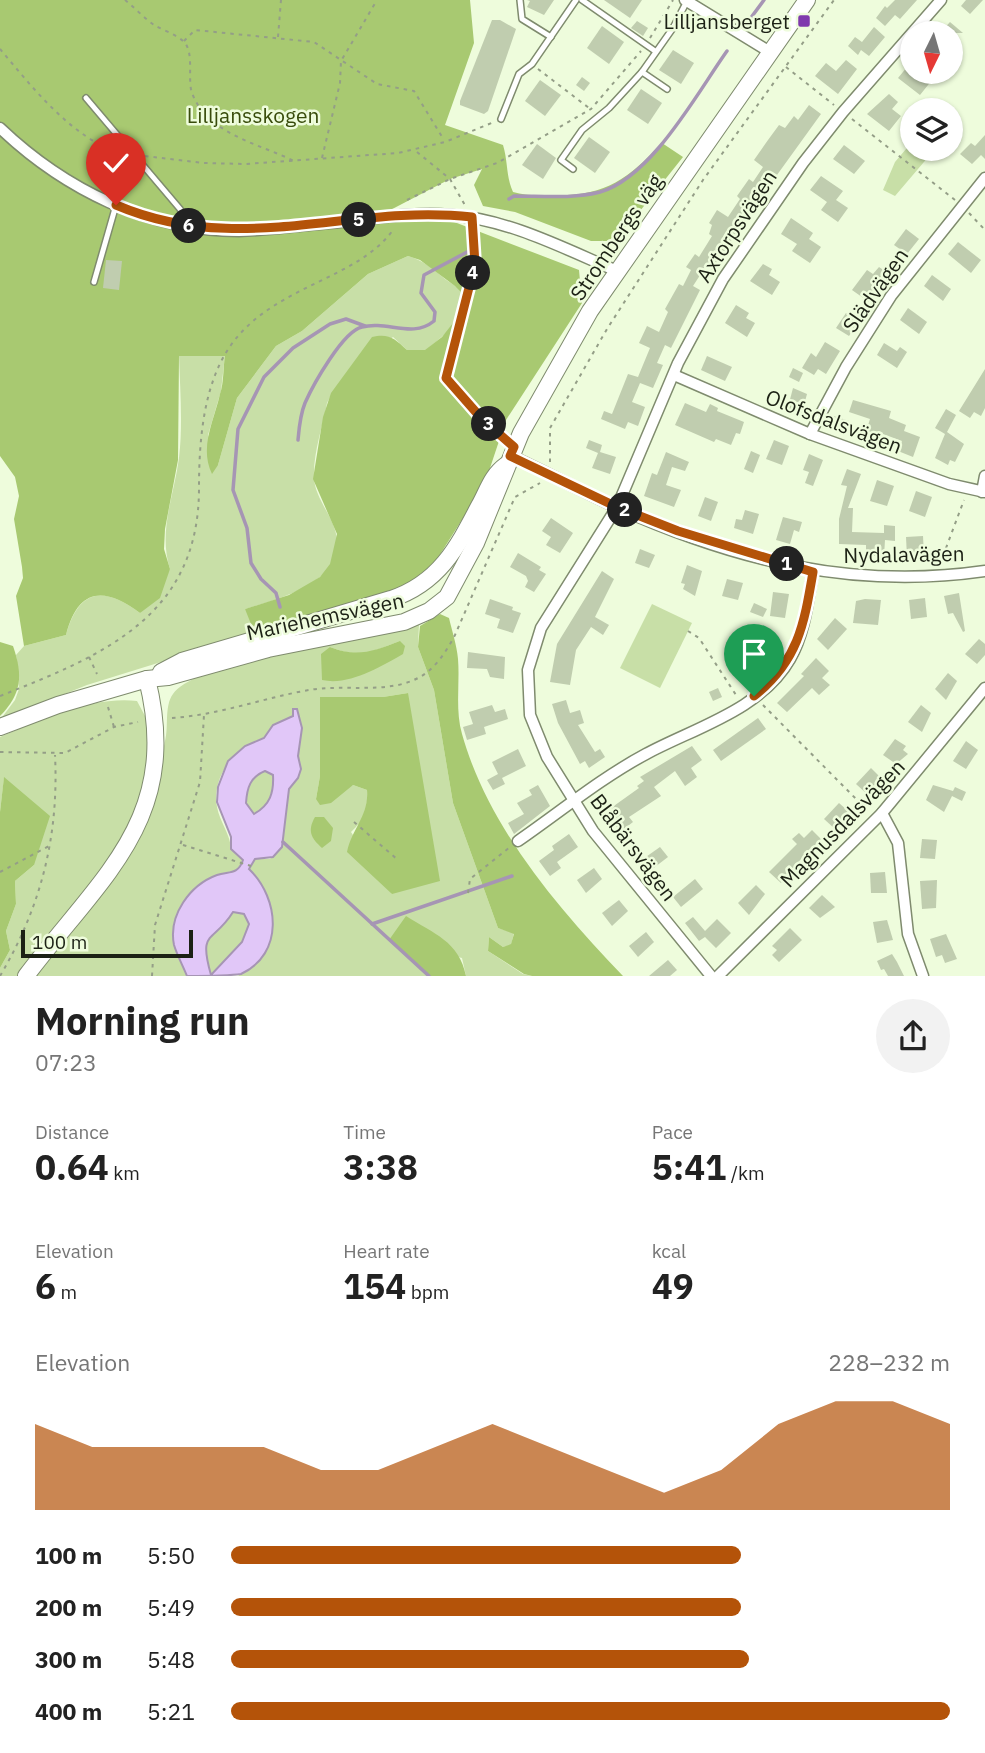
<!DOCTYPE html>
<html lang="en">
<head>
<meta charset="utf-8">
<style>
	:root { --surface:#fff; --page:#f2f2f2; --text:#222; --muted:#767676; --accent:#b45309 }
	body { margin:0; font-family:"IBM Plex Sans",sans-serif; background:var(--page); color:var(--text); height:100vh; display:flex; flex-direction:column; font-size:26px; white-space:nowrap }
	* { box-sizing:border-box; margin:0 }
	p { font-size:23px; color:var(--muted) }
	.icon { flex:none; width:38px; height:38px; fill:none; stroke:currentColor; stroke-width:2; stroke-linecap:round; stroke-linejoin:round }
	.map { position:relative; height:976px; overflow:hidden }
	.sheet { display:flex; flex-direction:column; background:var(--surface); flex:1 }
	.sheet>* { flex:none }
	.needle { width:46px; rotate:185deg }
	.fabs { position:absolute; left:900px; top:21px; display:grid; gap:14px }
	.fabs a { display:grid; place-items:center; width:63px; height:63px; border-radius:50%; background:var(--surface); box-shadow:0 2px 5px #0004; font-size:35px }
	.scale { position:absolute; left:21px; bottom:18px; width:172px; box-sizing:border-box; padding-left:7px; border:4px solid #1c2115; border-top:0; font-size:19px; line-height:24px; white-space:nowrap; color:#1c2115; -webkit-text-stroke:5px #eefcdc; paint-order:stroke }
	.pin { position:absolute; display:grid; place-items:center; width:60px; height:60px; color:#fff; margin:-72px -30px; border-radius:50% 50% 50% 0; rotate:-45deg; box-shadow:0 0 7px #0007 }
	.pin .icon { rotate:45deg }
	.km { position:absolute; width:35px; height:35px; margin:-18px; border-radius:50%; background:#222; color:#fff; font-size:19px; line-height:35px; text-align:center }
	.round { display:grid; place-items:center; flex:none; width:74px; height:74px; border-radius:37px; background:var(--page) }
	.head { display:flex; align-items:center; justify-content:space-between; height:119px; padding:0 35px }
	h1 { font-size:38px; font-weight:700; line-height:52px }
	.stats { display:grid; grid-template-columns:repeat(3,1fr); gap:10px; height:119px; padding:7px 35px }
	.stats div { display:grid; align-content:center }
	.stats b { font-size:35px; font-weight:700 }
	.stats small { font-size:19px; font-weight:400 }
	.stats p { font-size:19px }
	.chart { height:196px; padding:14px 35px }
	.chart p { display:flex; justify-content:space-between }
	.chart svg { width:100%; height:126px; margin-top:7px; fill:var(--accent); opacity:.7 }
	ul { padding:0 35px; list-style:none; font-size:23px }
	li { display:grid; grid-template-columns:112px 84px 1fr; align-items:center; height:52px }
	li i { height:18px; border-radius:9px; background:var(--accent) }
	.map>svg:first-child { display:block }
</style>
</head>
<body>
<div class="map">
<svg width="985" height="976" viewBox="0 0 985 976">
	<rect width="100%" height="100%" fill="#eefcdc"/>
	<!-- green -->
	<g fill="#c8dfa7" fill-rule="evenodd">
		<path d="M912,142v7h23l-40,47 -12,-6 12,-28z"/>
		<path d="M408,256c15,4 25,13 37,23 5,4 14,8 17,14 12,21 -23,46 -36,57h-19l-14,-13c-24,20 -52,37 -66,66 -4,23 -14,50 -13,74 0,18 16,36 21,53 16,51 -56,69 -90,79l16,22 -174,54 -87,35 15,-20 4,-11 -3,-34 8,-9 42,-11c13,-47 38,-49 74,-22l30,-44c-12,-38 4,-73 9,-111 4,-34 1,-69 0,-102l46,-1 -4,36 -13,44 10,30 19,-67 39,-52 26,-15 66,-57z"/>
		<path d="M652,604l40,19 -32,65 -40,-20z"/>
		<path d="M419,624l-1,23 16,43 19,113 45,125 16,5 -3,12 -8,2 -14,-10 -1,14 35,23 9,2h-66l-4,-18 -73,-18 40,36h-191l25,-19 7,-55 -21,-33 6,-10h15l12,-12 7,-58 12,-20 -3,-13 4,-28 -5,-18c-8,13 -24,13 -33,28 -28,9 -53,38 -47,69 3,16 13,26 14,42l12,11c-4,12 -9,11 -20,13 -7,2 -14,8 -19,12 -39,25 -33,53 -17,91h-187v-8l10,-18 -4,-19 10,-27 -1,-23 19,-16 -30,-87 -4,34v-75c42,-17 91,-41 137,-36l8,15 11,50c3,-8 8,-16 9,-25 4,-14 -1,-35 8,-47 25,-36 196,-51 246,-70zM400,641l-77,39 7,-33c30,12 41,5 70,-6zM408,693l-16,201 -41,-62c14,-13 17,-24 16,-42l-14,-5 -37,14 4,-23 1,-79h62z"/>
		<path d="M265,771l8,4c1,19 -3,30 -19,40l-8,-12c1,-15 4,-25 19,-32z"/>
		<path d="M233,912l12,2 4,10 -7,18 -31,34c-12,-49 2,-30 22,-64z"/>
	</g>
	<!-- forest -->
	<g fill="#a8c971">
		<path d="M0,0h470l4,43 -29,82 58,20c5,16 3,32 10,47 13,4 23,3 37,3 54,2 76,-14 112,-52l21,14 -51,64 -24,20h-17l-76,-29 -32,-6 -9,-21 8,-16 -32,10 -75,39 56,-5 148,57 3,33 -76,117 -16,48 -15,31 -41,65 -27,23 -146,44 -10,-7 -6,-15 44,-14 31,-18 10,-13 7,-30 -24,-55 10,-62 8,-24 41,-56c17,-4 23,2 35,13h18l17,-13 18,-23 4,-13 -2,-8 -7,-7 -35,-26 -12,-4 -40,18 -66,57 -26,15 -39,52 -19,67 -6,9c-13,-27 2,-53 8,-80 4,-12 3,-26 5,-38h-46l-1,104 -13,69 -1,20 6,20 -10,29 -20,15c-36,-27 -62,-25 -74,22l-42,11 -8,-50 7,-18 -1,-11 -8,-48 5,-23 -4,-19 -15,-21z"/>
		<path d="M440,614l9,4c3,13 8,28 9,41 2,24 -3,51 4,75 26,93 96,174 161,242h-91l-8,-2 -36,-23 1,-14 14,10 8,-3 3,-10 -16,-6 -45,-125 -19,-113 -16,-43 2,-21z"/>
		<path d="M400,641l5,5 -2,8c-23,13 -54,32 -81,26l-1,-26 9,-7c27,11 44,4 70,-6z"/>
		<path d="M0,642l13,4c10,29 9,48 -13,70z"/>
		<path d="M408,693l32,188 -48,13 -45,-42c5,-24 22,-36 20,-62l-14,-5 -22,18 -11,2 -4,-6 4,-23v-79h63z"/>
		<path d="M4,777l46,39 -16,49 -19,16 1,23 -10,27 4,19 -10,18v-156z"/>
		<path d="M315,817h9l9,11 -2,13 -9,7c-11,-10 -15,-17 -7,-31z"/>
		<path d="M406,916c28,18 53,25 60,60h-37l-40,-36z"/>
	</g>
	<!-- water -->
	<path fill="#e1c7f8" stroke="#a695b4" stroke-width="2" fill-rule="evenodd" d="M293,709h4l5,19 -4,28 3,13 -3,9 -9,11 -7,58 -9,10 -18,2 -6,10c31,30 35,85 -8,105 -13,2 -39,2 -54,2 -4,-10 -10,-21 -13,-31 -6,-30 16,-60 43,-70 12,-4 21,0 26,-15l-12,-11v-12l-14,-35 1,-15 10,-26 17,-15 19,-8 9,-13 20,-9zM265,771l8,4c1,18 -3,30 -19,39l-8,-11c1,-15 4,-26 19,-32zM233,912l11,2 5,10 -7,18 -31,33c-13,-46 2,-31 22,-63z"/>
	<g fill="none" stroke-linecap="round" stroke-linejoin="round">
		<!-- stream -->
		<g stroke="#a695b4" stroke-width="3.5">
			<path d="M747,23l17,-23"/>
			<path d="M509,199l5,-3c28,0 59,3 86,-4 52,-15 97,-99 127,-141"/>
			<path d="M298,440c1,-12 2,-25 7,-37 8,-18 38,-72 57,-76 25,-7 50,12 72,-6l1,-9 -14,-19 3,-18 45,-24"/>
			<path d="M280,607l-4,-14 -15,-14 -10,-16 -4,-35 -14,-38 5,-61 26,-52 29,-29 37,-24 16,-5 19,7"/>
			<path d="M283,842l146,134"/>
			<path d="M372,924l140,-48"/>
		</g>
	</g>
	<!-- building -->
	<g fill="#c0cdaf">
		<path d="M527,0h27l-10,15 -17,-8 3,-6z"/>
		<path d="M604,0h38l-12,18z"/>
		<path d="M895,0h22l-17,19 -5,-4 -10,11 -9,-8 9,-12 2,2z"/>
		<path d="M966,0h17l-13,14 -9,-8z"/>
		<path d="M492,20h8l16,9 -28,82 -4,3 -24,-9v-4z"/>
		<path d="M637,21l11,7 -5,8 -12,-8z"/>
		<path d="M950,22l13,11h-23z"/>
		<path d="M602,26l22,16 -15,22 -22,-16z"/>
		<path d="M874,27l11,10 -16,19 -8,-6 -3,5 -10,-9 7,-9 7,5z"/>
		<path d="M673,50l21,13 -13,21 -22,-14z"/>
		<path d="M846,60l11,9 -19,25 -23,-18 11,-13 10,8z"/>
		<path d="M912,61v11h10l10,8 -12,15 -22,-17z"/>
		<path d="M582,77l8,6 -6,8 -8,-6z"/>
		<path d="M540,80l21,15 -16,21 -20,-15z"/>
		<path d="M641,89l21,14 -14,21 -21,-14z"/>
		<path d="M889,94l9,8 -6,7 9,7 -12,15 -22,-17z"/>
		<path d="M809,105l12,9 -73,101 -36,55 -6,-4 -13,20 7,4 -29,58 -6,-3 -8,18 6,2 -10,23 -13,-5 -8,19 13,5 -7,19 -10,-4 -3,7 -24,-10 3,-8 8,3 16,-40 10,3 12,-29 -11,-5 8,-17 12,6 9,-20 -3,-3 14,-25 4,2 8,-16 -5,-3 9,-13 4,3 13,-21 -3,-2 3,-9 -3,-2 8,-13 11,7 12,-18 -3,-3 12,-17 4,3 10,-15 -9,-7 14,-20 11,-15 6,3 9,-12 4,4z"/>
		<path d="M985,135v24l-4,-4 -9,9 -12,-10 11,-11 4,3z"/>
		<path d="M589,137l21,15 -15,21 -21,-15z"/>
		<path d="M537,144l19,14 -13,21 -21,-14z"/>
		<path d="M844,145l21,16 -11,13 -21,-15z"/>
		<path d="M821,176l22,15 -7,9 12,8 -10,14 -17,-12 6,-8 -17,-12z"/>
		<path d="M791,218l22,15 -4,6 12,8 -11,16 -18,-12 5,-7 -16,-10z"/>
		<path d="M906,229l13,10 -12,15 -13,-9z"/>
		<path d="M958,242l23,18 -10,13 -23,-19z"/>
		<path d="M106,260l16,1 -3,29 -16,-2z"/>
		<path d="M763,264l9,5 -3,6 11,7 -8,13 -22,-14z"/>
		<path d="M879,267l13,9 -23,26 -17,-12 15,-20 6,4z"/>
		<path d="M932,275l19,14 -8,12 -19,-15z"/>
		<path d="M736,305l13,8 -3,5 9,5 -8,14 -22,-14z"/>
		<path d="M908,308l19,14 -8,12 -19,-14z"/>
		<path d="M846,313l13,8 -10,15 -13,-8z"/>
		<path d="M825,342l15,9 -14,23 -8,-5 -4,6 -12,-7 9,-15 5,4z"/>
		<path d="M884,343l13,8 3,-4 7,5 -10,16 -20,-13z"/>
		<path d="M707,356l25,11 -7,14 -24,-11z"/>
		<path d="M793,368l10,5 -4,9 -10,-5z"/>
		<path d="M985,369v39l-4,8 -7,-4 -4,6 -11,-7z"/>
		<path d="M793,388l14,6 -6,22 -14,-5z"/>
		<path d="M853,400l38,11 -2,7 17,7 -2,6 16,6 -7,20 -15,-6 4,-10 -19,-7 -4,10 -15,-6 6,-19 -21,-7z"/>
		<path d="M685,403l21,9 4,-8 8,4 -1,3 27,11 -4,12 -4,-1 -5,12 -15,-6 -2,3 -39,-17z"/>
		<path d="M946,409l10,6 -9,17 17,12 -9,18 -5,-2 -2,5 -13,-7 10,-24 -10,-6z"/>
		<path d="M834,416l15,5 -5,13 -14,-6z"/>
		<path d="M589,440l13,5 -2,7 16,5 -6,17 -18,-6 6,-15 -12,-5z"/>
		<path d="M774,440l15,6 -7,19 -16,-6z"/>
		<path d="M751,451l9,4 -7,18 -9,-4z"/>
		<path d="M666,452l23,10 -4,9 -13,-4 -6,18 15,5 -7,17 -30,-11 8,-23 5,2z"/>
		<path d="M809,454l14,6 -10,26 -8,-3 4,-11 -6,-2z"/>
		<path d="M847,469l14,5 -13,34h5l-1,24 32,1v-8l11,1v15l-10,-1 -1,16h-18v-11l-27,-1v-25l8,-33 -6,-1z"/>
		<path d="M877,480l17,6 -7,20 -17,-5z"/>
		<path d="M916,491l16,6 -7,20 -16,-6z"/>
		<path d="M705,497l13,5 -7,19 -13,-5z"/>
		<path d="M745,510l14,4 -6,20 -19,-6 2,-9 6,1z"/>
		<path d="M783,517l19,5 -3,10 -5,-2 -4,14 -14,-4z"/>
		<path d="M551,518l22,15 -13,20 -14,-8 5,-8 -9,-6z"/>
		<path d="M923,536l1,20 -17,1 -1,-20z"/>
		<path d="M640,549l15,6 -6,13 -14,-5z"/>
		<path d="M518,553l23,14 -2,3 7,4 -12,18 -9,-5 3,-6 -2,-5 -16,-9z"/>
		<path d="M687,565l15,6 -7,25 -12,-7 2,-5 -4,-1z"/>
		<path d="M602,571l12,8 -19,38 14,8 -6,10 -12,-8 -15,23 -6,35 -20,-3 7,-38z"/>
		<path d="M727,579l16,4 -5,17 -16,-4z"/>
		<path d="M773,592l16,2 -4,24 -15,-2z"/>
		<path d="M959,593l6,38 -2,1 -10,-19 -5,1 -4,-18z"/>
		<path d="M925,598l2,19 -16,2 -2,-19z"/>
		<path d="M490,599l23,8 -1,3 9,3 -8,20 -16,-5 3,-9 -15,-5z"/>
		<path d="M865,599l16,1 -3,25 -25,-2 3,-22z"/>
		<path d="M754,603l13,6 -4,8 -13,-5z"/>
		<path d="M835,618l12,11 -19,21 -11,-11z"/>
		<path d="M761,638l13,10 -13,17 -13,-12z"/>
		<path d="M979,639l6,5v11l-8,9 -12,-10z"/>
		<path d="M468,652l37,5 -1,22 -14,-2 -3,-8 -20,-1z"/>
		<path d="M816,658l13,13 -7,7 8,7 -11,10 -7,-7 -25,24 -10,-9 27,-27 -3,-2z"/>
		<path d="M948,673l9,8 -11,19 -11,-11z"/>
		<path d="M718,688l4,9 -9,4 -4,-9z"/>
		<path d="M566,700l4,13 10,-3 4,13 -6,2 17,27 5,-3 5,8 -16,11 -4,-7 -5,3 -22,-41 -6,-19z"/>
		<path d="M492,705l3,7 10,-3 3,10 -24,8 2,7 -19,6 -4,-13 10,-3 -4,-12z"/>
		<path d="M921,705l10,8 -9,19 -14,-10z"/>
		<path d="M758,718l8,11 -45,32 -8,-11z"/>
		<path d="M895,739l11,7 -3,4 5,4 -12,10 -13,-9z"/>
		<path d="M966,741l12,9 -12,19 -13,-8z"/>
		<path d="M692,746l10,14 -11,8 6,9 -12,9 -10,-15 -21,16 7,9 -32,21 4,5 -13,10 -9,-13 5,-4 -5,-7 28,-20 -2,-2 7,-5 -4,-4z"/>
		<path d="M518,749l8,17 -24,12 3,6 -12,6 -6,-10 11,-6 -6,-12z"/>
		<path d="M871,768l9,9 -12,18 -12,-11z"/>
		<path d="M538,785l12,21 -36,28 -6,-11 16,-9 -7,-11 15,-8 -3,-5z"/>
		<path d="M933,785l20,6 2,-4 11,5 -4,9 -10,-5 -8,16 -18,-12z"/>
		<path d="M839,803l9,8 -13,18 -11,-10z"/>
		<path d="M812,830l9,9 -6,6 2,3 -9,8 -2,-3 -25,30 -12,-11 28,-28 -5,-5 7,-6 5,5z"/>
		<path d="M569,834l9,13 -21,15 4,6 -11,8 -11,-15 15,-11 -2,-4z"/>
		<path d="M922,839l15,1 -2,19 -15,-1z"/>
		<path d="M633,845l10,13 -7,5 -9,-13z"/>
		<path d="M660,847l8,10 -17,13 -8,-11z"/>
		<path d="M594,868l8,11 -16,14 -9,-13z"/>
		<path d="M885,872l2,21h-16l-1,-20z"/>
		<path d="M695,879l8,10 -22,18 -8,-10z"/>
		<path d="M937,880l-1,28 -14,1 -2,-28z"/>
		<path d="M664,885l9,11 -7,5 -9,-11z"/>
		<path d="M756,885l9,9 -16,21 -11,-12z"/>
		<path d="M822,895l13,12 -15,11 -11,-10z"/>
		<path d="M619,900l9,11 -16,15 -10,-13z"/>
		<path d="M693,917l12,14 12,-12 14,14 -15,15 -11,-11 -6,4 -14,-18z"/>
		<path d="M887,920l6,20 -16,3 -4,-21z"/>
		<path d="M790,928l12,12 -23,22 -7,-7 5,-5 -5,-4z"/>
		<path d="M646,932l8,10 -16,15 -9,-11z"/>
		<path d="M946,934l11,25 -12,4 -3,-8 -6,2 -6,-18z"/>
		<path d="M892,954l5,8 7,14h-16l-4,-7 -3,1 -4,-9z"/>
		<path d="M668,960l9,10 -7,6h-21z"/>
	</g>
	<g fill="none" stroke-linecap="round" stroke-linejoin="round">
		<defs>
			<g id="lane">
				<path d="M520,0l2,19 29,18"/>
				<path d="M582,0l73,51"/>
				<path d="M642,72l25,17"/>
				<path d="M86,98l94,111 7,17"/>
				<path d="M501,119l18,-45 13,-10 44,-64"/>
				<path d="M573,169l-12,-9 21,-30 27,-22 33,-36 31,-44 14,-27"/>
				<path d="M94,282l22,-77"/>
			</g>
			<g id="street">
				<path d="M685,0l85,52"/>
				<path d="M0,128c64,61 148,103 239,103 30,-1 60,-5 90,-8 40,-3 82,-12 122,-8 59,5 112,33 166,56"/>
				<path d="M674,375l136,59 139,50 36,8"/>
				<path d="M810,434l36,-67 45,-71 94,-118"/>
				<path d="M511,456c35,16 70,35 105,51 120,54 238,83 369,64"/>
				<path d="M982,492l3,-16"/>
				<path d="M882,813l16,30 10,91 15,42"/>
				<path d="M518,841c42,-29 83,-63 128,-87 48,-26 115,-44 144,-95 15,-26 18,-59 23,-87"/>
				<path d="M711,976l-118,-145 -46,-74 -17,-42 -2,-45 13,-42 76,-121 61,-144 45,-84 80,-116 40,-51 98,-112"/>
				<path d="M718,976l164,-163 103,-125"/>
			</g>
			<g id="secondary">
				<path d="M161,672l21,-11 209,-62c48,-16 66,-51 88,-93 9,-16 12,-30 27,-41"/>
				<path d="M0,727l58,-22 89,-26 21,-2 100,-28 136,-27 25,-11 18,-14 29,-54 45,-110 69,-122 217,-311"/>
				<path d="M26,976c76,-101 156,-157 121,-297"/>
			</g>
		</defs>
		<!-- lane casing -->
		<use href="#lane" stroke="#7f8b6e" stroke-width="8"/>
		<!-- street casing -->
		<use href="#street" stroke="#7f8b6e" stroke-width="13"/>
		<!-- secondary casing -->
		<use href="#secondary" stroke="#7f8b6e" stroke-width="18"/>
		<!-- path -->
		<g stroke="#949e87" stroke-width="2" stroke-dasharray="3.5 5" stroke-linecap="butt">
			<path d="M125,0c10,8 19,18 29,25 9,5 21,9 29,16 12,10 4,38 9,52 15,41 68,51 102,68"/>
			<path d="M278,37l3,-37"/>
			<path d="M650,38l23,-38"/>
			<path d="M184,41l11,-11 119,12 63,42 37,7 30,49"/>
			<path d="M0,49c32,38 71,88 119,104"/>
			<path d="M786,67l48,38"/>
			<path d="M538,69l51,39"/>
			<path d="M852,119l103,81"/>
			<path d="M417,152l33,27 16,28"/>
			<path d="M145,156l58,7 43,1 152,-11 47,-11 49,-20"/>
			<path d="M322,158l18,-75 1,-22 36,-61"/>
			<path d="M407,200l43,-21 47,-16 94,-54 50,-58"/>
			<path d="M969,213l16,17"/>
			<path d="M473,228l2,36 -29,114 57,59"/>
			<path d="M550,462v-34l57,-99 96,-149 131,-180"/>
			<path d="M940,564l24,-64"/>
			<path d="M688,631l11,7 37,57"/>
			<path d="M89,657l8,17"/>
			<path d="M0,696c104,-41 199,-80 199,-208 0,-46 4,-104 32,-143 43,-60 126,-65 162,-115"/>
			<path d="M763,705l105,106"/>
			<path d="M108,707l6,20"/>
			<path d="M172,718c47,-3 91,-20 137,-28 34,-6 76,4 107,-11 18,-8 30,-27 39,-44l60,-138 25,-14"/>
			<path d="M0,752l65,1 49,-26 24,-5"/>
			<path d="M354,822l44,38"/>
			<path d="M183,845l68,21"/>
			<path d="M0,872l51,-27"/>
			<path d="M468,893l2,-14 40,-32"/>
			<path d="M0,976c41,-69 59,-140 55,-221"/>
			<path d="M152,976l3,-51 45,-143 4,-67"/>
		</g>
		<!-- lane -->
		<use href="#lane" stroke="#fff" stroke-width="5"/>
		<!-- street -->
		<use href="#street" stroke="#fff" stroke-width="10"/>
		<!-- secondary -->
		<use href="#secondary" stroke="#fff" stroke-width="16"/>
	</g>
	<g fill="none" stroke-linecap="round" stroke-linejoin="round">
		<defs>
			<path id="route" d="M116,205c124,53 233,-2 356,12l3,47 -29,114 36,41 32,28 -4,9 107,51 61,24 135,41c-9,53 -15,89 -59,124"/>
		</defs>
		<!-- route casing -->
		<use href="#route" stroke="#fff" stroke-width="14"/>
		<!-- route -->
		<use href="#route" stroke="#b45309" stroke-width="9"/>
	</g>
	<!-- markers -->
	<rect fill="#7f39ad" stroke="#eefcdc" stroke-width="2.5" x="797" y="14" width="14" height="14" rx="3.5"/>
	<g text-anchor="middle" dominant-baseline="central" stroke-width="5" stroke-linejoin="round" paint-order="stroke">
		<!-- poi labels -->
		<g font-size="21" fill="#1c2115" stroke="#eefcdc" text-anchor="end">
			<text x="790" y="21">Lilljansberget</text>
		</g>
		<!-- park labels -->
		<g font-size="21" fill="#384c0b" stroke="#eefcdc">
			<text x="253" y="115">Lilljansskogen</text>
		</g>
		<!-- street labels -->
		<g font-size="21" fill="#1c2115" stroke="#eefcdc">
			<text transform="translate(736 226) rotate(-57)">Axtorpsvägen</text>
			<text transform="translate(616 237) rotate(-56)">Strombergs väg</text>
			<text transform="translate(875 290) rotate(-55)">Slädvägen</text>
			<text transform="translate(834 421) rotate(21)">Olofsdalsvägen</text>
			<text transform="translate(904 554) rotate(-1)">Nydalavägen</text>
			<text transform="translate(325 616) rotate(-12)">Mariehemsvägen</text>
			<text transform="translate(842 823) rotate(-46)">Magnusdalsvägen</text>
			<text transform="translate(634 847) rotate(53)">Blåbärsvägen</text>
		</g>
	</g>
</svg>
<div class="fabs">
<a><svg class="needle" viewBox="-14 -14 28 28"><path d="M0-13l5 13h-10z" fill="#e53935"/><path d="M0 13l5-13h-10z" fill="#767676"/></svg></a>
<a><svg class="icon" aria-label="layers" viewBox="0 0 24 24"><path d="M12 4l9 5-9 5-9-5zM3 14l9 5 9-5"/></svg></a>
</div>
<div class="scale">100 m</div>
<div class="pin" style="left:754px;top:696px;background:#1e9e55"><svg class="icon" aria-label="arrive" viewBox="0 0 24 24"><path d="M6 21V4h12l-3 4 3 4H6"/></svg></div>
<div class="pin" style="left:116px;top:205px;background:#d93025"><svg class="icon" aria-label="check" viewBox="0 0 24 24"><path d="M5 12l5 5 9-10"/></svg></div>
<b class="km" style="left:787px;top:564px">1</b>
<b class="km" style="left:625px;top:510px">2</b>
<b class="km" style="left:489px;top:424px">3</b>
<b class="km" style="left:473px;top:273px">4</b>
<b class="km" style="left:359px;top:220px">5</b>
<b class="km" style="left:189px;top:226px">6</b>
</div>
<section class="sheet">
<div class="head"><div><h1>Morning run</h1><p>07:23</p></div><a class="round"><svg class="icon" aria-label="share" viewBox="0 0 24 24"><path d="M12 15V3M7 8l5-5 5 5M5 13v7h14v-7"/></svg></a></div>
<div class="stats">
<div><p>Distance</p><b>0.64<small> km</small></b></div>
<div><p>Time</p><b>3:38</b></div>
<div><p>Pace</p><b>5:41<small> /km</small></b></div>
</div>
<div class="stats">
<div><p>Elevation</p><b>6<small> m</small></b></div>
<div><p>Heart rate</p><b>154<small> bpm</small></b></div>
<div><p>kcal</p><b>49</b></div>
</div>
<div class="chart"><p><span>Elevation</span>228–232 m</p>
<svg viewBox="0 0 160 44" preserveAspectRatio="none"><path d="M0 44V14L10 22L20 22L30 22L40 22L50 30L60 30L70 22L80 14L90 22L100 30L110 38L120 30L130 14L140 6L150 6L160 14V44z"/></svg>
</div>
<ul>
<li><b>100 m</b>5:50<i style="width:71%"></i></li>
<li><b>200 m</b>5:49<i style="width:71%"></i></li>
<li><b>300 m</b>5:48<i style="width:72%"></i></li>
<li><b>400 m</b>5:21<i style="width:100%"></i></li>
</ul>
</section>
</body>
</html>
